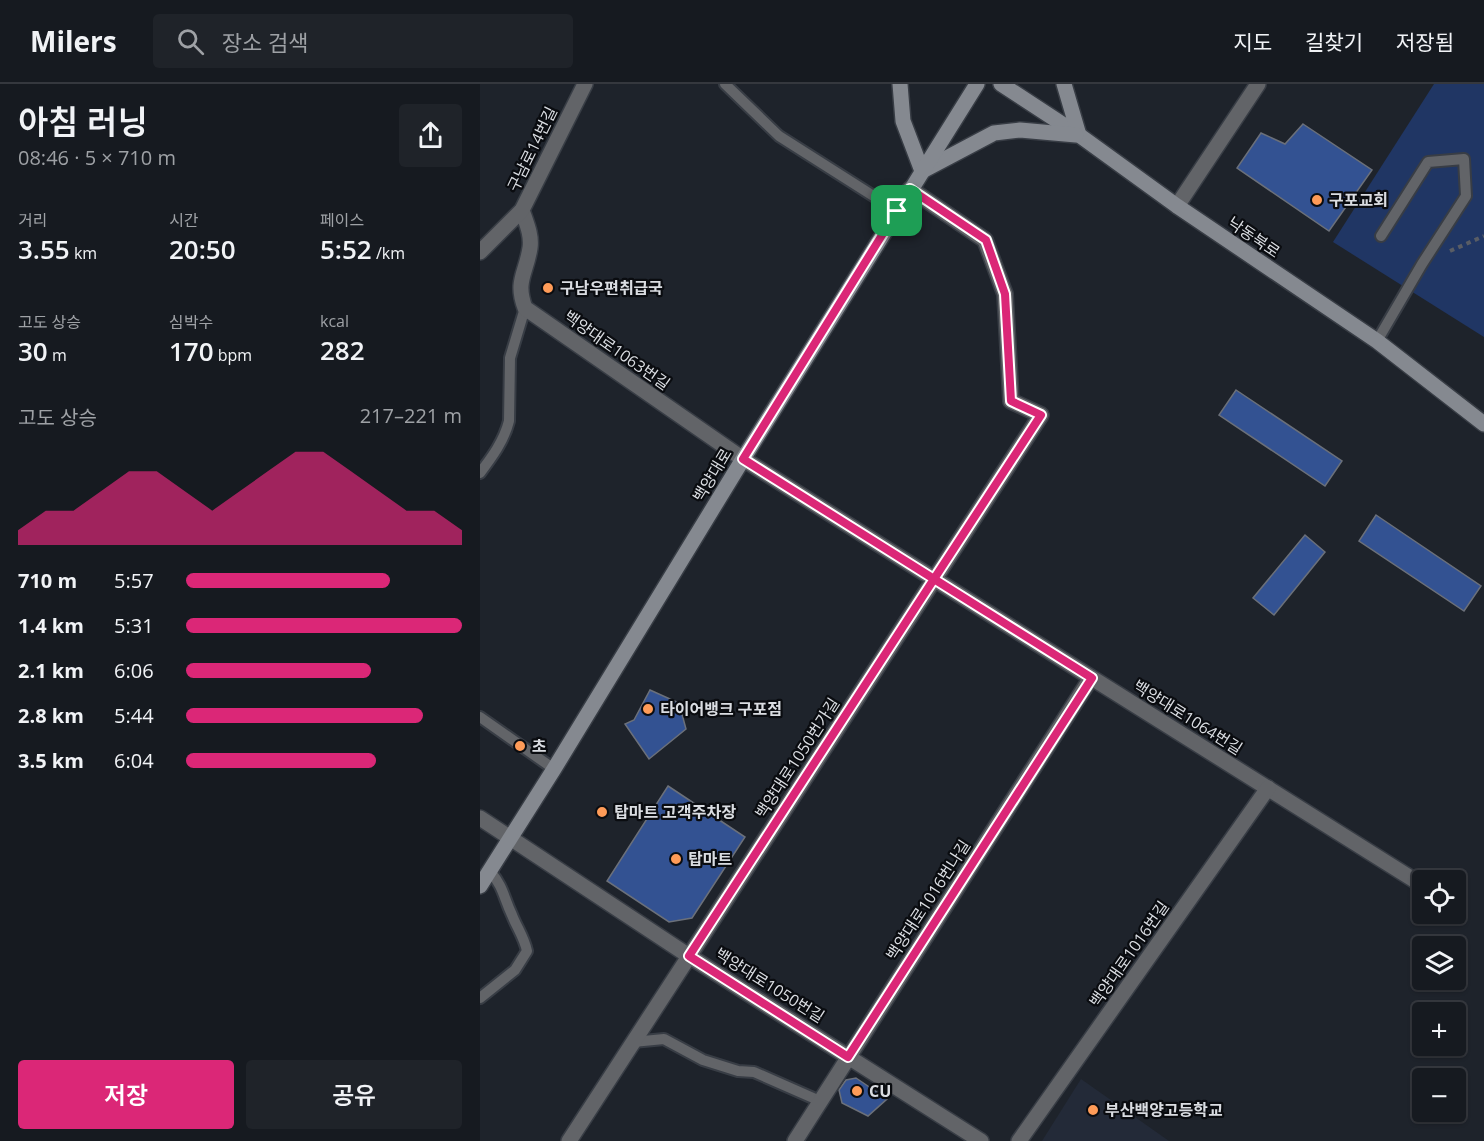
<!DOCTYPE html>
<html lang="ko">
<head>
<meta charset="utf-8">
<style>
	:root { --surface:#161a20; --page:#1f2329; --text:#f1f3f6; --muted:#9ea1a5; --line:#35383e; --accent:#db2777 }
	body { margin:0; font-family:"Open Sans","Noto Sans KR",sans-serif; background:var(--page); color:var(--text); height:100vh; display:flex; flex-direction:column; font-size:22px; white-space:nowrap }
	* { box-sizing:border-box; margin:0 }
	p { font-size:20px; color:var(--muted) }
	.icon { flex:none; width:33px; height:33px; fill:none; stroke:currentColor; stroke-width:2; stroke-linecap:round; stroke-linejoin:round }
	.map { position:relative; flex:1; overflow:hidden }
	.drawer { display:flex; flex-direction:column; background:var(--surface); width:480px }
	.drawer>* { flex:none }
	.buttons { position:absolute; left:932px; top:786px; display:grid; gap:12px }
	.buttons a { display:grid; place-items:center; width:54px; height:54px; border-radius:6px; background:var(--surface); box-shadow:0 2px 4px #0004,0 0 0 2px var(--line); font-size:30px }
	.pin { position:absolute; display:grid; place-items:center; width:51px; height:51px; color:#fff; margin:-26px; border-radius:12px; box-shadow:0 3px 9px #0006 }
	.round { display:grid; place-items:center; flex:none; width:63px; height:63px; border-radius:6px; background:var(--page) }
	.summary { display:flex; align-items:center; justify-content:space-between; height:102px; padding:0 18px }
	h1 { font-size:33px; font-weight:600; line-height:45px }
	.metrics { display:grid; grid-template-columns:repeat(3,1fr); gap:9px; height:102px; padding:6px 18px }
	.metrics div { display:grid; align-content:center }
	.metrics b { font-size:26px; font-weight:600 }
	.metrics small { font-size:16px; font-weight:400 }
	.metrics p { font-size:16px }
	.chart { height:168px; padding:12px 18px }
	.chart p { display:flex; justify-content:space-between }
	.chart svg { width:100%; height:108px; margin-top:6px; fill:var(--accent); opacity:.7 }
	.cta { display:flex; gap:12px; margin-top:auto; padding:12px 18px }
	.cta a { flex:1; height:69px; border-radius:6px; background:var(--accent); color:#fff; font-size:24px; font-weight:600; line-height:69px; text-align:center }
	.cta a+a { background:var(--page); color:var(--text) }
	ul { padding:0 18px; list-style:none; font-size:20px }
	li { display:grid; grid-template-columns:96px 72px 1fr; align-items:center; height:45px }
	li i { height:15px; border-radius:8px; background:var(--accent) }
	header { display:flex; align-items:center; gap:36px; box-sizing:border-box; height:84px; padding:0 30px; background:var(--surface); border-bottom:2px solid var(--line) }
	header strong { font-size:28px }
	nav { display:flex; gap:33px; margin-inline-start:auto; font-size:21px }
	.search { width:420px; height:54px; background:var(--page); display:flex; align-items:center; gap:15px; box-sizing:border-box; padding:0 21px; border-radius:6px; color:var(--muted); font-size:22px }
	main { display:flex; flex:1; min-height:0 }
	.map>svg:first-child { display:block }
</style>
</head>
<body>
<header>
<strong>Milers</strong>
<div class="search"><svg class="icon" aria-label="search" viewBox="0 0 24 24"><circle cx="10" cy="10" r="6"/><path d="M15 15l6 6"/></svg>장소 검색</div>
<nav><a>지도</a><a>길찾기</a><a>저장됨</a></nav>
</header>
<main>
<section class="drawer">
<div class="summary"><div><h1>아침 러닝</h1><p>08:46 · 5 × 710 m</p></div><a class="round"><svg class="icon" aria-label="share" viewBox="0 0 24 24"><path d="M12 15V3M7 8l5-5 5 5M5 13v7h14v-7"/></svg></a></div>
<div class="metrics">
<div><p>거리</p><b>3.55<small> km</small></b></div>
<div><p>시간</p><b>20:50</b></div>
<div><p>페이스</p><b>5:52<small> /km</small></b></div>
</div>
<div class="metrics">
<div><p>고도 상승</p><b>30<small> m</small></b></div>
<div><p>심박수</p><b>170<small> bpm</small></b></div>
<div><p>kcal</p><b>282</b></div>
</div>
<div class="chart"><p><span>고도 상승</span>217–221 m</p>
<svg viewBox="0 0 160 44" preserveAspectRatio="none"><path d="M0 44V38L10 30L20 30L30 22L40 14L50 14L60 22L70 30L80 22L90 14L100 6L110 6L120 14L130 22L140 30L150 30L160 38V44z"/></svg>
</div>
<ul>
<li><b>710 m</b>5:57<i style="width:74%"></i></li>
<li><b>1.4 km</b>5:31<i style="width:100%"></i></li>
<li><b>2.1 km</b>6:06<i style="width:67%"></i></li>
<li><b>2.8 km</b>5:44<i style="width:86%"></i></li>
<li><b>3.5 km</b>6:04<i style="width:69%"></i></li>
</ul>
<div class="cta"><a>저장</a><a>공유</a></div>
</section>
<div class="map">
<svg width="1004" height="1057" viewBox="0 0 1004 1057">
	<rect width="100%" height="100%" fill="#1e232b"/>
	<!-- built -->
	<path fill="#232a38" d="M601,995l88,62h-127z"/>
	<!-- green -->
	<path fill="#203664" d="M954,0h50v253l-151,-95z"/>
	<!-- building -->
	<g fill="#335292" stroke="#6b707a" stroke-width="1.5">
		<path d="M823,40l69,46 -43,61 -92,-63 24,-35 24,11z"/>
		<path d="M756,306l106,71 -17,25 -106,-71z"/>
		<path d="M896,431l105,71 -17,25 -105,-70z"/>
		<path d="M825,451l20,17 -51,63 -21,-17z"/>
		<path d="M170,606l29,13 7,26 -37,30 -24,-35 9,-4z"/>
		<path d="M188,702l77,51 -53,81 -23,4 -62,-41z"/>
		<path d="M376,994l31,21 -19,17 -26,-13 -3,-13 7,-10z"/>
	</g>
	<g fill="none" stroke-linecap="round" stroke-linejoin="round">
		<defs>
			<g id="service">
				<path d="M245,0l54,52 118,75"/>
				<path d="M897,257l45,-77 44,-68 -2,-37 -36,3 -47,74"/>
				<path d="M0,389c12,-16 24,-32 29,-52l1,-63 15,-50"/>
				<path d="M0,633l74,52"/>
				<path d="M0,914l35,-28 12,-19c-3,-14 -10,-23 -15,-36 -9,-19 -8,-27 -22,-44"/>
				<path d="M153,958l31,-3 39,21 35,11 16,1 66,29"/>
			</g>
			<g id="minor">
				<path d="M697,122l81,-122"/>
				<path d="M42,126c4,12 10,25 8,38 -4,26 -15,33 -5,60l218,151 679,426"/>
				<path d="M0,168l42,-42 63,-126"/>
				<path d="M0,734l209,138 292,185"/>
				<path d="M89,1057l472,-726 -30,-14 -6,-107 -20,-54 -75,-51"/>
				<path d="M315,1057l296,-463"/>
				<path d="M539,1057l249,-353"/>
			</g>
			<g id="secondary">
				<path d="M420,0l3,37 19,50"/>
				<path d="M521,0l78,51 98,71 200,135 107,83"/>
				<path d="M584,0l15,51"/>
				<path d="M444,86l70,-37 26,-3 56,5"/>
				<path d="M0,802l74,-117 189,-310 234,-375"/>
			</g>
		</defs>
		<!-- service casing -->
		<use href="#service" stroke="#383d45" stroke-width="14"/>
		<!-- minor casing -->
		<use href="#minor" stroke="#383d45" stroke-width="18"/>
		<!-- secondary casing -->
		<use href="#secondary" stroke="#383d45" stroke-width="18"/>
		<!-- path -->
		<path stroke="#595d65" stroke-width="4" stroke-dasharray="4.5 4.5" stroke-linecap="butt" d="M970,167l34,-15"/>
		<!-- service -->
		<use href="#service" stroke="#626468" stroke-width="10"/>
		<!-- minor -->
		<use href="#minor" stroke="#626468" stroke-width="15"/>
		<!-- secondary -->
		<use href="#secondary" stroke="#858990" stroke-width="15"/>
	</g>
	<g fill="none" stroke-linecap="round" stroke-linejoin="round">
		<defs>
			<path id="route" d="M417,127l-154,248 191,120 -245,377 159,101 244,-379 -158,-99 107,-164 -30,-14 -6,-107 -19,-54 -76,-51 -13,22"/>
		</defs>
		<!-- route casing -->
		<use href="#route" stroke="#fff" stroke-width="12"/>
		<!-- route -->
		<use href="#route" stroke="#db2777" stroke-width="8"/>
	</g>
	<!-- markers -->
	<g fill="#fe9b58" stroke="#0a0c10" stroke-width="2">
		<circle cx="837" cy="116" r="6"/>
		<circle cx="68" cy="204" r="6"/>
		<circle cx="168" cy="625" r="6"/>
		<circle cx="40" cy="662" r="6"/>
		<circle cx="122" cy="728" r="6"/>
		<circle cx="196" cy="775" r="6"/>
		<circle cx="377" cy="1007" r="6"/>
		<circle cx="613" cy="1026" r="6"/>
	</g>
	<g text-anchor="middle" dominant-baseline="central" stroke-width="4.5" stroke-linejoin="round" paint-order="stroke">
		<!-- street labels -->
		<g font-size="16" fill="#dadde2" stroke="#0a0c10">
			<text transform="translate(52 65) rotate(-64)">구남로14번길</text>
			<text transform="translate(774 153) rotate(34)">낙동북로</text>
			<text transform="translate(137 266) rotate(35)">백양대로1063번길</text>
			<text transform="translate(232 391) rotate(-59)">백양대로</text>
			<text transform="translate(708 633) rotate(32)">백양대로1064번길</text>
			<text transform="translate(317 674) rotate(-57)">백양대로1050번가길</text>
			<text transform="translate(448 816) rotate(-57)">백양대로1016번나길</text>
			<text transform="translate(649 870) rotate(-55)">백양대로1016번길</text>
			<text transform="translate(290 901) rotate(32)">백양대로1050번길</text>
		</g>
		<!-- poi labels -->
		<g font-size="16" font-weight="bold" fill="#dadde2" stroke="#0a0c10" text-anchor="start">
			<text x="849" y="116">구포교회</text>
			<text x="80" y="204">구남우편취급국</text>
			<text x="180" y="625">타이어뱅크 구포점</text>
			<text x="52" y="662">초</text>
			<text x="134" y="728">탑마트 고객주차장</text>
			<text x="208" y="775">탑마트</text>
			<text x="389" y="1007">CU</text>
			<text x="625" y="1026">부산백양고등학교</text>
		</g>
	</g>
</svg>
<div class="buttons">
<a><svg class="icon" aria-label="locate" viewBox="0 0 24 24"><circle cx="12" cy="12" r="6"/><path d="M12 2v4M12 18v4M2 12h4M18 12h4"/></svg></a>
<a><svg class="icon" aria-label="layers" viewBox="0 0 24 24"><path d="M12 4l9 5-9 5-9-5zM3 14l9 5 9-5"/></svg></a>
<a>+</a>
<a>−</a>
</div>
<div class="pin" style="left:417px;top:127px;background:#1e9e55"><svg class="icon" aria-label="arrive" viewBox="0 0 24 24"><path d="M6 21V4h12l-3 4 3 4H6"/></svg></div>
</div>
</main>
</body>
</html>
